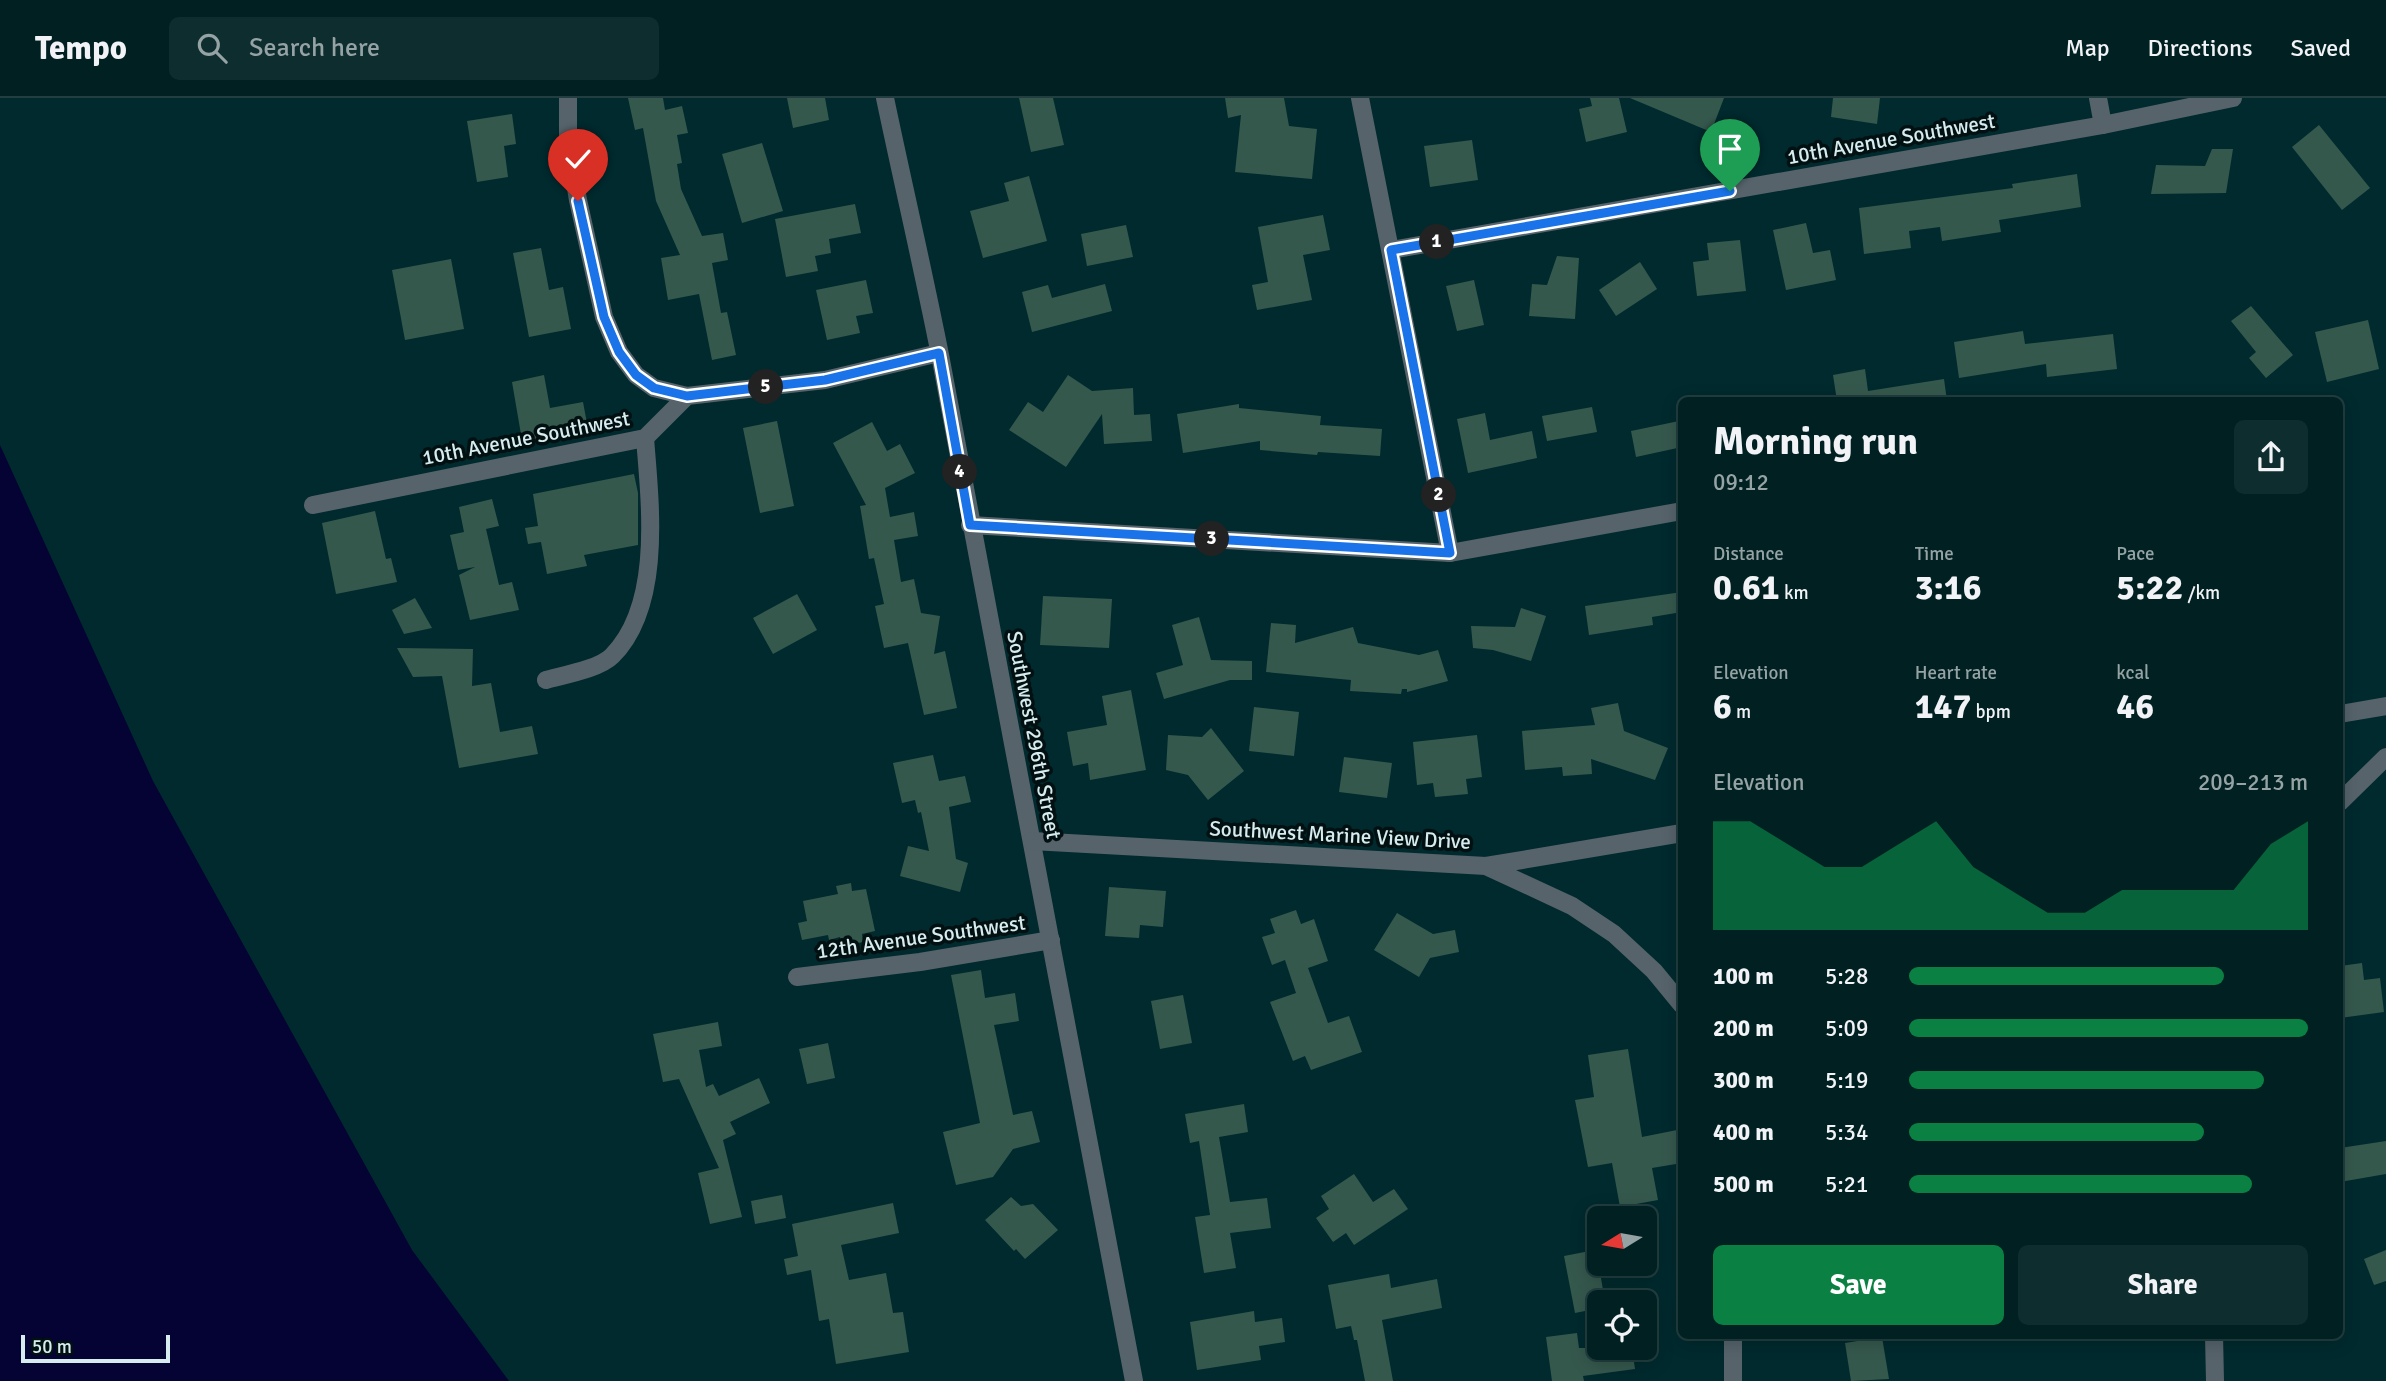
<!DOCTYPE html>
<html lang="en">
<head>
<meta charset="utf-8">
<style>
	:root { --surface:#002022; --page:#0e2d2f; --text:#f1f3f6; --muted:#95a3a5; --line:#223e40; --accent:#0b8043 }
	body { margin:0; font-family:Signika,sans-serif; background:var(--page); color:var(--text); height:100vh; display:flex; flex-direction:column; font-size:26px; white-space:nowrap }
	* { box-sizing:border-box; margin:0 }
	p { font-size:23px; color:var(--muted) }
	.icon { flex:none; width:38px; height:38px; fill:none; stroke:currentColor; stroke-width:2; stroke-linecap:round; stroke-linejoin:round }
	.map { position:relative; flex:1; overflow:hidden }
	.sheet { position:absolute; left:1678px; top:299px; width:665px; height:942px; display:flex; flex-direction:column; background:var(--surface); border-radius:10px; box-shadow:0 4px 18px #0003,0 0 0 2px var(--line) }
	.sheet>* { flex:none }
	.needle { width:46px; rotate:259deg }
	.fabs { position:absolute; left:1587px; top:1108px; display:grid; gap:14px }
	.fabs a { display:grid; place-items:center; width:70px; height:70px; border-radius:10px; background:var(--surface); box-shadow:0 4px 18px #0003,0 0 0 2px var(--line); font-size:35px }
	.scale { position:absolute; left:21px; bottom:18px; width:149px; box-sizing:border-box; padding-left:7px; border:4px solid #d7ecef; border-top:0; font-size:19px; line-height:24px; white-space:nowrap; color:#d7ecef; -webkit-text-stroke:5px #021012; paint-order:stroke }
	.pin { position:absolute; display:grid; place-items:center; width:60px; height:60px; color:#fff; margin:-72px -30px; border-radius:50% 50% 50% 0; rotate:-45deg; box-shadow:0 0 7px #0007 }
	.pin .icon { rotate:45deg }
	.km { position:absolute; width:35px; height:35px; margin:-18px; border-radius:50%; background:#222; color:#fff; font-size:19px; line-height:35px; text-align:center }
	.round { display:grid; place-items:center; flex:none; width:74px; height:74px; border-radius:10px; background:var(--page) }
	.overview { display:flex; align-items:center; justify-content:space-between; height:119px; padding:0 35px }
	h1 { font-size:38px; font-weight:700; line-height:52px }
	.figures { display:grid; grid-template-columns:repeat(3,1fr); gap:10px; height:119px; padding:7px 35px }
	.figures div { display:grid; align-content:center }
	.figures b { font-size:35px; font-weight:700 }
	.figures small { font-size:19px; font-weight:400 }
	.figures p { font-size:19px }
	.chart { height:196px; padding:14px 35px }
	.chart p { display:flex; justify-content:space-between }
	.chart svg { width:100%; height:126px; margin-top:7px; fill:var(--accent); opacity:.7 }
	.cta { display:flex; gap:14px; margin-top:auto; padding:14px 35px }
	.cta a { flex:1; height:80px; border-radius:10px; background:var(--accent); color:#fff; font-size:28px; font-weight:700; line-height:80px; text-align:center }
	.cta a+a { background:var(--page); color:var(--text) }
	ul { padding:0 35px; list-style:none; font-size:23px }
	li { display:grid; grid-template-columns:112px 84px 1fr; align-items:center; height:52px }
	li i { height:18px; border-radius:9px; background:var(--accent) }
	header { display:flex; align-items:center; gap:42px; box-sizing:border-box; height:98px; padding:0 35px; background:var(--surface); border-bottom:2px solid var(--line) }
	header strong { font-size:33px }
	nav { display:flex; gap:38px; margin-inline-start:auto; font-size:24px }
	.search { width:490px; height:63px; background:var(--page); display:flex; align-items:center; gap:18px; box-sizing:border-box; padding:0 24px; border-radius:10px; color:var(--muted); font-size:26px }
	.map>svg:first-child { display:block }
</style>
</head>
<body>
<header>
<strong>Tempo</strong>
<div class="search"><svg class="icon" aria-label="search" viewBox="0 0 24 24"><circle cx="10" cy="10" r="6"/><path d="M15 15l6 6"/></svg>Search here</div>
<nav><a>Map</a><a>Directions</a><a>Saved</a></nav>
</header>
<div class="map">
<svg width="2386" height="1283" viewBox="0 0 2386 1283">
	<rect width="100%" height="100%" fill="#002a2e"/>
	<!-- water -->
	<path fill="#050334" d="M0,347l153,336 259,469 97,131h-509z"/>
	<!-- building -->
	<g fill="#35584d">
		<path d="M628,0h35l2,12 17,-4 6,27 -11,2 5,28 -5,1 4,25 21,47 21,-3 5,27 -16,3 9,50 6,-1 9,43 -24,5 -13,-66 -31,6 -7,-42 19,-3 -24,-54 -13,-73 -8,2z"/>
		<path d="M787,0h38l4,22 -36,8z"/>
		<path d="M1019,0h34l11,47 -33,7z"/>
		<path d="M1225,0h59l5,28 28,3 -5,50 -77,-7 6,-57 -13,3z"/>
		<path d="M1590,0h29l8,34 -41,10 -7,-33 13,-3z"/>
		<path d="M1630,0h94l-13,34z"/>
		<path d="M1833,0h47l-3,26 -46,-7z"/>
		<path d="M512,16l4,30 -12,2 4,31 -31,5 -10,-61z"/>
		<path d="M2319,27l51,63 -28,22 -50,-63z"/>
		<path d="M1472,42l6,40 -48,7 -6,-41z"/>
		<path d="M762,45l21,68 -41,12 -20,-69z"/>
		<path d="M2212,51h21l-7,44 -75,1 5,-29 49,1z"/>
		<path d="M2077,76l4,33 -82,13 2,12 -59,9 -2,-14 -31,4 2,17 -47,6 -5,-46 154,-20 -1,-4z"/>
		<path d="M1029,78l18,65 -64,17 -13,-47 39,-10 -5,-18z"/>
		<path d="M855,106l6,29 -32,6 2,14 -16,3 3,15 -32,6 -11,-58z"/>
		<path d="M1323,117l7,35 -27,5 9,45 -55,10 -5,-25 16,-3 -10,-55z"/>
		<path d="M1806,125l7,30 17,-3 6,30 -50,10 -13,-60z"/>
		<path d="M1126,127l7,32 -46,9 -6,-32z"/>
		<path d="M1740,142l6,51 -49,5 -4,-34 16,-2 -2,-17z"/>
		<path d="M541,150l8,42 14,-3 8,42 -42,8 -16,-84z"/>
		<path d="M1557,158l22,2 -4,61 -46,-3 3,-32 15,1z"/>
		<path d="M451,161l13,70 -59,11 -13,-70z"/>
		<path d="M1640,164l17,27 -41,27 -17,-26z"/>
		<path d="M866,182l7,33 -17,3 4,17 -33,7 -11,-50z"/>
		<path d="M1474,182l10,45 -27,6 -11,-45z"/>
		<path d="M1105,186l7,27 -80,21 -10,-40 26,-7 4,13z"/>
		<path d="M2251,208l42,49 -27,23 -17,-20 7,-6 -25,-31z"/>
		<path d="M2368,222l11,49 -52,13 -12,-50z"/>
		<path d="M2023,233l2,13 88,-10 4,35 -70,8 -1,-13 -87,14 -5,-36z"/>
		<path d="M1865,271l3,22 76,-12 3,22h-110l-4,-26z"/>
		<path d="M544,277l6,33 33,-6 6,32 -66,12 -11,-64z"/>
		<path d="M1068,277l24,16 41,-3 1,27 16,-1 2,27 -48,3 -2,-30 -36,53 -57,-37 19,-28 15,10z"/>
		<path d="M1239,306v4l82,8 -1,9 62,4 -2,27 -62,-4 -1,3 -57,-5v-9l-77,12 -6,-39z"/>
		<path d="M1592,309l5,25 -50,9 -5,-25z"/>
		<path d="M1485,315l5,27 42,-9 5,27 -69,15 -11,-54z"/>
		<path d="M777,323l17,85 -34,7 -17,-85z"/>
		<path d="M1679,323l3,26 -46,10 -5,-26z"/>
		<path d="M872,324l15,29 13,-7 15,29 -30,15 5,29 24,-5 4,24 -24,4 7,42 13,-3 7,34 19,3 -6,38 11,-3 12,57 -33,7 -16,-72 -24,5 -9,-42 9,-2 -10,-46 -5,1 -9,-53 6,-1 -33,-62z"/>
		<path d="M634,376l4,19v52l-54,10 3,11 -40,8 -6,-32 -13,2 -3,-16 13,-2 -5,-32z"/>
		<path d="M492,401l7,27 -13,3 13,56 13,-3 7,28 -49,10 -11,-45 16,-8 -17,3 -8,-35 14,-3 -5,-25z"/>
		<path d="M375,413l11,48 5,-1 6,24 -61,12 -14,-71z"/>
		<path d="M1682,494v20l-30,5 1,8 -64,10 -4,-29z"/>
		<path d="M797,496l20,36 -44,24 -20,-36z"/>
		<path d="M1043,498l69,3 -3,49 -69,-3z"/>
		<path d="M415,500l17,30 -28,6 -12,-24z"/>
		<path d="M1521,510l25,8 -15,45 -38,-11 -20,-2 -2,-22 44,1z"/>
		<path d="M1199,519l12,43 41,1v19h-22l-66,19 -8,-26 27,-8 -11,-40z"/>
		<path d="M1271,525l25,2 -1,18 58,-16 5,16 61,12 19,-5 10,31 -41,11v-3h-5l-1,5 -51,-3 1,-11 -85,-8z"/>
		<path d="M397,550l76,1 -1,37 19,-3 9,49 32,-6 6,28 -79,14 -17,-92 -29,1z"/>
		<path d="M1131,592l15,80 -56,10 -2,-17 -15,3 -6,-34 40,-7 -5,-29z"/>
		<path d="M1618,605l6,28 44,17 -13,32 -64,-21 1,15 -29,2 -1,-9 -37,3 -3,-39 73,-6 -4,-17z"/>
		<path d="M1254,609l45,5 -5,44 -45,-5z"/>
		<path d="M1211,630l33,43 -36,29 -20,-25 -22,-5 2,-35 34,2z"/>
		<path d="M1477,637l5,42 -16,2 2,15 -33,3 -2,-14 -16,2 -4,-43z"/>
		<path d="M933,657l6,26 26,-5 6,26 -22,5 7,52 12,4 -8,29 -60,-16 8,-30 21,5 -8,-39 -3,1 -3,-13 -13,3 -9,-40z"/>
		<path d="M1344,659l48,6 -5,35 -48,-6z"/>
		<path d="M851,785l1,8 14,-2 9,42 -13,3 1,8 -21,4 -2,-9 -11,3 -1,-5 -26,5 -4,-17 9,-2 -4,-20 35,-7 -2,-8z"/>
		<path d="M1109,789l57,4 -3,36 -23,-2 -1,13 -34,-2z"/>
		<path d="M1296,812l5,14 13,-5 14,42 -20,7 20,55 21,-7 13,36 -51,18 -6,-14 -12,5 -23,-59 26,-9 -11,-33 -13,5 -10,-28 13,-4 -5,-14z"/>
		<path d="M1397,815l36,21 22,-4 4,22 -29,6 -11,19 -45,-27z"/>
		<path d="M2362,865l2,17 16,-2 4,34 -44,6v-52z"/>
		<path d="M981,872l4,28 30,-5 4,28 -25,4 19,90 19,-4 8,31 -27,7 -20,28 -37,8 -13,-53 37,-9 -29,-148z"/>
		<path d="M1183,897l9,48 -32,6 -9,-48z"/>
		<path d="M718,924l4,24 -23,4 7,37 7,-3 6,12 40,-18 11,25 -40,19 6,12 -13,6 19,77 -32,7 -12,-51 21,-5 -40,-89 -16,3 -10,-48z"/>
		<path d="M828,945l7,35 -28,6 -8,-35z"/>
		<path d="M1628,951l14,88 35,-7 5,33 -30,5 6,32 -38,7 -8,-44 -24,4 -13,-67 19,-3 -6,-42z"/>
		<path d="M1244,1006l4,28 -29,5 11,65 37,-4 4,30 -41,5 6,35 -32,5 -9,-56 15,-2 -11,-74 -9,2 -5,-29z"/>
		<path d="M2386,1043v33l-46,8v-34z"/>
		<path d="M1354,1076l19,28 21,-13 14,20 -54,36 -8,-12 -13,9 -17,-24 13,-9 -8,-13z"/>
		<path d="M782,1097l4,23 -31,6 -4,-23z"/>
		<path d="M1011,1099l10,9 12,-2 25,26 -33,29 -9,-10 -2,2 -29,-31z"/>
		<path d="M893,1105l6,30 -58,12 8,35 37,-7 7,40 10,-1 6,40 -73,12 -7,-45 -10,2 -8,-51 -24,5 -3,-16 14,-3 -6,-32z"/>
		<path d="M1600,1151v15h37v7l-36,7 4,24h-5v6l-25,5 -11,-57z"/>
		<path d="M2386,1152v31l-12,4 -10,-26z"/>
		<path d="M1389,1176l2,14 46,-9 5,29 -60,12 11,61h-28l-8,-41h-3l-3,-14 -15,3 -8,-44z"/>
		<path d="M1254,1213l1,11 27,-4 3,24 -26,4 2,14 -64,10 -7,-48z"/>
		<path d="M1577,1235l2,15h53l3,21 -52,7 1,5h-32l-6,-44z"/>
		<path d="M1882,1239l7,42 -38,2 -6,-38z"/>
	</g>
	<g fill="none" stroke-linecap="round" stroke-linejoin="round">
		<!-- minor -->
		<g stroke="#56636b" stroke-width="18">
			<path d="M568,0v42l10,60 26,117 15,35 17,23 18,13 33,8"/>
			<path d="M885,0c18,86 38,171 55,257 65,342 127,684 194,1026"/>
			<path d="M1360,0l90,455"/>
			<path d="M2098,0l5,27"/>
			<path d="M1391,152l712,-125 130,-27"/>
			<path d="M313,407l332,-67 42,-42 138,-16 114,-27"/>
			<path d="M970,427l480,28 232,-42"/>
			<path d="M546,582c18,-5 53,-11 66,-24 51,-51 38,-153 33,-218"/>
			<path d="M2340,616l46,-8"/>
			<path d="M2340,704l46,-45"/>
			<path d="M1032,743l454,25 86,40 42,28 40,37 28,34"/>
			<path d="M1486,768l196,-33"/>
			<path d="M797,879l123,-15 131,-22"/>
			<path d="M2214,1237l1,46"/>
			<path d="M1733,1283v-46"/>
		</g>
	</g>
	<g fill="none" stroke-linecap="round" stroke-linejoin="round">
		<defs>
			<path id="route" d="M578,103l26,116 15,35 17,23 18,13 33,8 138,-16 114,-27 31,172 480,28 -59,-303 339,-59"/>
		</defs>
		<!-- route casing -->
		<use href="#route" stroke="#fff" stroke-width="14"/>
		<!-- route -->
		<use href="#route" stroke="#1a73e8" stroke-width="9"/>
	</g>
	<g text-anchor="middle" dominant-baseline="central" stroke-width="7" stroke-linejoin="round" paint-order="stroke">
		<!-- street labels -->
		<g font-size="21" fill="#d7ecef" stroke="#021012">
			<text transform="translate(1891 41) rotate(-10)">10th Avenue Southwest</text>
			<text transform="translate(526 340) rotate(-11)">10th Avenue Southwest</text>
			<text transform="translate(1034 637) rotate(79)">Southwest 296th Street</text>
			<text transform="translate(1340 737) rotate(3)">Southwest Marine View Drive</text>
			<text transform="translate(921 839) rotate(-8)">12th Avenue Southwest</text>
		</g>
	</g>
</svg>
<div class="fabs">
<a><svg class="needle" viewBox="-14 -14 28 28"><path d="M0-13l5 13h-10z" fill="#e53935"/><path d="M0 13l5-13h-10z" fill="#95a3a5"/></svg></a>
<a><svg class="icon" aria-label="locate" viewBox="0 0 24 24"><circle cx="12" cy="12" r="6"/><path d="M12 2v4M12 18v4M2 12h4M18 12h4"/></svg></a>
</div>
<div class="scale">50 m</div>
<div class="pin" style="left:1730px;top:93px;background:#1e9e55"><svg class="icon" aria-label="arrive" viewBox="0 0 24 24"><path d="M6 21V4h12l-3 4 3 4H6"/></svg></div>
<div class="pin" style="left:578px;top:103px;background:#d93025"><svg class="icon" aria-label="check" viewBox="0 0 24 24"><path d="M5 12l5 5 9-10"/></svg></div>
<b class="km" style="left:1437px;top:144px">1</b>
<b class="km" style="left:1439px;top:397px">2</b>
<b class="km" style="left:1212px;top:441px">3</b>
<b class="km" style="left:960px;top:374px">4</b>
<b class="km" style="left:766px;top:289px">5</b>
<section class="sheet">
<div class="overview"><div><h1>Morning run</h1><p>09:12</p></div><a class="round"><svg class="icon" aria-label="share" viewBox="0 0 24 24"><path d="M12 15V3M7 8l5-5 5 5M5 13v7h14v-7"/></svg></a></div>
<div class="figures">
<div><p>Distance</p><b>0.61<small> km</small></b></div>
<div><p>Time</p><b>3:16</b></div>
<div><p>Pace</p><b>5:22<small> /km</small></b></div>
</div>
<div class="figures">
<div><p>Elevation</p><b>6<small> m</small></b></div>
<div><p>Heart rate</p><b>147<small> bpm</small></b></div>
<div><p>kcal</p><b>46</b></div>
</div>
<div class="chart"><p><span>Elevation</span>209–213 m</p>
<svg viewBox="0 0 160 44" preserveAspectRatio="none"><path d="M0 44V6L10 6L20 14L30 22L40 22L50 14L60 6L70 22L80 30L90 38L100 38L110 30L120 30L130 30L140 30L150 14L160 6V44z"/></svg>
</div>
<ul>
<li><b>100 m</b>5:28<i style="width:79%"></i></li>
<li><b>200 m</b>5:09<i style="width:100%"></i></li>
<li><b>300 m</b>5:19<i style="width:89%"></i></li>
<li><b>400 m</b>5:34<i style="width:74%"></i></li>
<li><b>500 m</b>5:21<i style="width:86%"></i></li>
</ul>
<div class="cta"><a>Save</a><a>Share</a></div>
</section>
</div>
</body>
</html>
